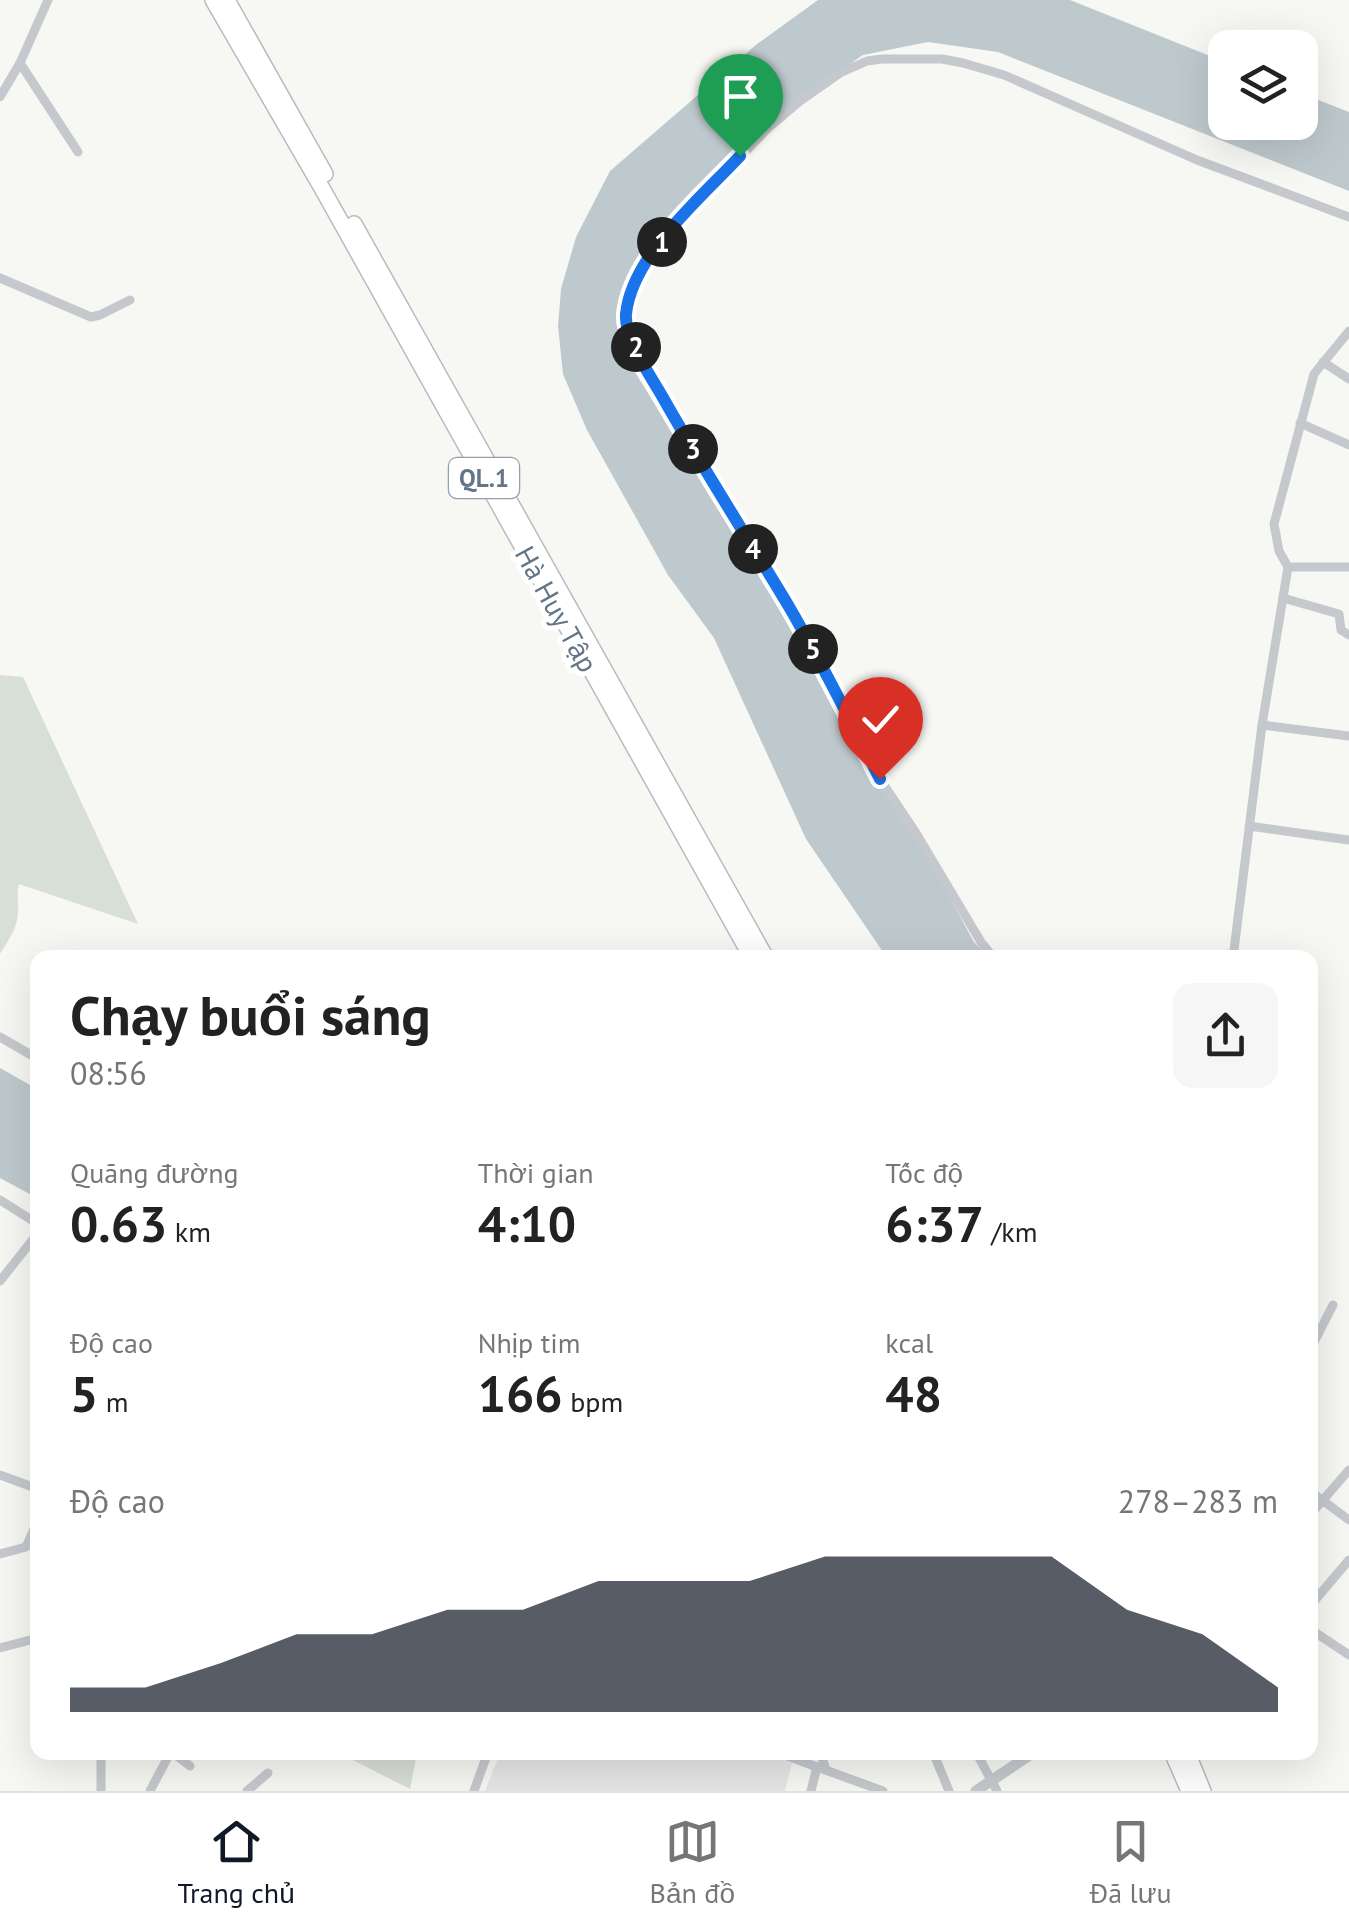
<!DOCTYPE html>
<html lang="vi">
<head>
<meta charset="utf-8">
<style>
	:root { --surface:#fff; --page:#f6f6f6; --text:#222; --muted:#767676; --line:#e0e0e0; --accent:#111827 }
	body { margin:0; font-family:"PT Sans",sans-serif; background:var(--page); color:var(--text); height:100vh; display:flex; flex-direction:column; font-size:38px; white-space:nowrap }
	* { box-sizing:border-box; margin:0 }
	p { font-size:32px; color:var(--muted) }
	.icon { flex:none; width:55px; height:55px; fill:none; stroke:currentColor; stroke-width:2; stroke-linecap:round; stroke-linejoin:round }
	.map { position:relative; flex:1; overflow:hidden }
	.details { position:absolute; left:30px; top:950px; width:1288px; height:810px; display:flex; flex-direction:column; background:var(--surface); border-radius:20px; box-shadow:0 10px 40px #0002 }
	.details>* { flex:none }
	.controls { position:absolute; left:1208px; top:30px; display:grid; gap:20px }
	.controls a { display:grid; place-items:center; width:110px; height:110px; border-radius:20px; background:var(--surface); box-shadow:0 10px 40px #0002; font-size:50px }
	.pin { position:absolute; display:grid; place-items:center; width:85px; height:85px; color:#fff; margin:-102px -42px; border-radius:50% 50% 50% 0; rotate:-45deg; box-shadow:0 0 10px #0007 }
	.pin .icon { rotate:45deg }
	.km { position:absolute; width:50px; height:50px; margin:-25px; border-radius:50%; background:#222; color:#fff; font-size:28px; line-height:50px; text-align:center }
	.round { display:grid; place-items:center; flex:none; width:105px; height:105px; border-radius:20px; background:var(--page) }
	.summary { display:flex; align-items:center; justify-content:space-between; height:170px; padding:0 40px }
	h1 { font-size:55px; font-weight:700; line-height:75px }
	.stats { display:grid; grid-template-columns:repeat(3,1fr); gap:15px; height:170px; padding:10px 40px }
	.stats div { display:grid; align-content:center }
	.stats b { font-size:50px; font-weight:700 }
	.stats small { font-size:28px; font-weight:400 }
	.stats p { font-size:28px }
	.chart { height:280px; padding:20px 40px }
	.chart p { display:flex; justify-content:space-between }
	.chart svg { width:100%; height:180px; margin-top:10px; fill:var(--accent); opacity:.7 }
	.tab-bar { display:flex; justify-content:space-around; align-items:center; height:140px; border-top:2px solid var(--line); background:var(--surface); font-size:28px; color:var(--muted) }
	.tab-bar a { display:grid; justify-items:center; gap:5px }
	.tab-bar .on { color:var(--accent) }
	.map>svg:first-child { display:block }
</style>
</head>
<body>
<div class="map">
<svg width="1349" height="1791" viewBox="0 0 1349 1791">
	<rect width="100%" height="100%" fill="#f7f7f4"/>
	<!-- built -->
	<path fill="#e5e6e5" d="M761,1752l31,11 -7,28h-300l15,-38z"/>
	<!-- green -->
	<g fill="#d8dfd5">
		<path d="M0,675l23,2 115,247 -119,-40c-3,11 0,17 -1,28 0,15 -10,29 -18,42z"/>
		<path d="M339,1753h51l26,5 -6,31z"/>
	</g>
	<!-- water -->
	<g fill="#bec9ce">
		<path d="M818,0h252l155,62v60h75v-29l49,19v79l-351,-139 -70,-10 -65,13 -109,75 -86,97 -35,49 -12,49 14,47 160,260 67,127 70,106 42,77 15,15 -102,1 -4,-6 -77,-113 -92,-201 -46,-63 -81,-145 -24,-56 -5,-48 3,-37 15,-52 34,-66 147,-127z"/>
		<path d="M0,1068l37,21v109l-37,-20z"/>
	</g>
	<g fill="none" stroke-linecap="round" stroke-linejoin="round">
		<defs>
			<g id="primary">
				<path d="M213,0l110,190 429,768"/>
				<path d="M227,0l98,174"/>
				<path d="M354,224l412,734"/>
				<path d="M1172,1752l17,39"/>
				<path d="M1187,1752l16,39"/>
			</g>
		</defs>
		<!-- primary casing -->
		<use href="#primary" stroke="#b8bcc0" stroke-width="18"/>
		<!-- minor -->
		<g stroke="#c5c8cc" stroke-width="9">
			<path d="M20,63l58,89"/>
			<path d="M0,97l20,-34 28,-63"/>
			<path d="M0,278l91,39 9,-2 30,-15"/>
			<path d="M1323,362l26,17"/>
			<path d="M1300,423l49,22"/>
			<path d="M1288,567h61"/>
			<path d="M1283,598l56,16 2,16 8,5"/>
			<path d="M1262,725l26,-158 -9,-16 -5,-27 40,-150 35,-43"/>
			<path d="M1249,826l100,14"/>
			<path d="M994,958l-13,-16 -65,-109 -36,-54 -92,-173 -110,-181 -37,-66 -14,-32 -1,-10 10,-37 34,-50 98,-102 32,-27 40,-28 27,-12 15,-2h60l21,4 41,12 193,85 152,57"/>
			<path d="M1233,958l29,-233 87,11"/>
			<path d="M0,1037l38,22"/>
			<path d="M0,1200l38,24"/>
			<path d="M0,1281l38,-48"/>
			<path d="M1310,1350l23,-45"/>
			<path d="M0,1475l38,14"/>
			<path d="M1310,1491l39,29"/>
			<path d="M1310,1515l39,-45"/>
			<path d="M0,1554l26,-7 12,-27"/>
			<path d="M1310,1606l39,-46"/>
			<path d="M1310,1629l39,26"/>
			<path d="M0,1648l38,-10"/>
			<path d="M101,1752v39"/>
			<path d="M776,1752l107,39"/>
			<path d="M820,1752l6,18"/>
			<path d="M933,1752l16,39"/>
			<path d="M976,1752l21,39"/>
			<path d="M150,1791l20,-38h3l17,13"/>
			<path d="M247,1791l21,-18"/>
			<path d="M474,1791l14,-39"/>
			<path d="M811,1791l6,-24"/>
		</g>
		<!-- tertiary -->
		<path stroke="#c5c8cc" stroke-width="11" d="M976,1791l58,-39"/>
		<!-- primary -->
		<use href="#primary" stroke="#fff" stroke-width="15"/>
	</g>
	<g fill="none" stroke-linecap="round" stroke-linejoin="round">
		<defs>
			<path id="route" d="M740,156c-38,41 -108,99 -114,158 -2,24 24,61 36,82 40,71 84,139 126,209 33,56 62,115 92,174"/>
		</defs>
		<!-- route casing -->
		<use href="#route" stroke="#fff" stroke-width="20"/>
		<!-- route -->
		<use href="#route" stroke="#1a73e8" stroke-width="12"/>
	</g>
	<g text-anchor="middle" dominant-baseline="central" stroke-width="10" stroke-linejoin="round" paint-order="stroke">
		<!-- shield labels -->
		<rect fill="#fff" stroke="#939eab" stroke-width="2.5" x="449" y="458" width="70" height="40" rx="8"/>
		<g font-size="25" font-weight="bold" fill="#657587">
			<text x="484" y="478">QL.1</text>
		</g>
		<!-- street labels -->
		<g font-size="28" fill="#657587" stroke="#fff">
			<text transform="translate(557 609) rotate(61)">Hà Huy Tập</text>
		</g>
	</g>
</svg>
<div class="controls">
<a><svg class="icon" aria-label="layers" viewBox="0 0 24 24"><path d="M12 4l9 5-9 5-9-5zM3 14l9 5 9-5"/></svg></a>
</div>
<div class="pin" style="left:740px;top:156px;background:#1e9e55"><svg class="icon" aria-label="arrive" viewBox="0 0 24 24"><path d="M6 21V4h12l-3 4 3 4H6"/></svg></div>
<div class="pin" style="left:880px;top:779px;background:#d93025"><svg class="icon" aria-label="check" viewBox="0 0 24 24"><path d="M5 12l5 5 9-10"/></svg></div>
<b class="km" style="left:662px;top:242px">1</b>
<b class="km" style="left:636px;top:347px">2</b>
<b class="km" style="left:693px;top:449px">3</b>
<b class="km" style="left:753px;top:549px">4</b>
<b class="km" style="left:813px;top:649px">5</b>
<section class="details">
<div class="summary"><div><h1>Chạy buổi sáng</h1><p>08:56</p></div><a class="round"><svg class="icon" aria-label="share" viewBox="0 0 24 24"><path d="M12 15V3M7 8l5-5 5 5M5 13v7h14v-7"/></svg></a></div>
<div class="stats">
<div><p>Quãng đường</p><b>0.63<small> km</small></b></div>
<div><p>Thời gian</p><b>4:10</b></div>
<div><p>Tốc độ</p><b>6:37<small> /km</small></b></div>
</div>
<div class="stats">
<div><p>Độ cao</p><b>5<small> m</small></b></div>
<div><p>Nhịp tim</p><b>166<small> bpm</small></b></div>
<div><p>kcal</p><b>48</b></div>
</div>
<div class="chart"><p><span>Độ cao</span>278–283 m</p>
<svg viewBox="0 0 160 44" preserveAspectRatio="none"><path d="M0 44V38L10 38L20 32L30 25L40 25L50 19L60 19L70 12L80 12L90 12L100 6L110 6L120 6L130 6L140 19L150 25L160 38V44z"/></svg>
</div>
</section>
</div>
<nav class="tab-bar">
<a class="on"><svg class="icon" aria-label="home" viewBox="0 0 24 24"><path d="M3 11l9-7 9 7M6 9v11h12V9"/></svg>Trang chủ</a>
<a><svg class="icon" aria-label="map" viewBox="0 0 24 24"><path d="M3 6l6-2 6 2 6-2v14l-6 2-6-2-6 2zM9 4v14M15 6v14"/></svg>Bản đồ</a>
<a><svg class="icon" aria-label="saved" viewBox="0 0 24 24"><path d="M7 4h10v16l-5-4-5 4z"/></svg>Đã lưu</a>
</nav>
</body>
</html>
